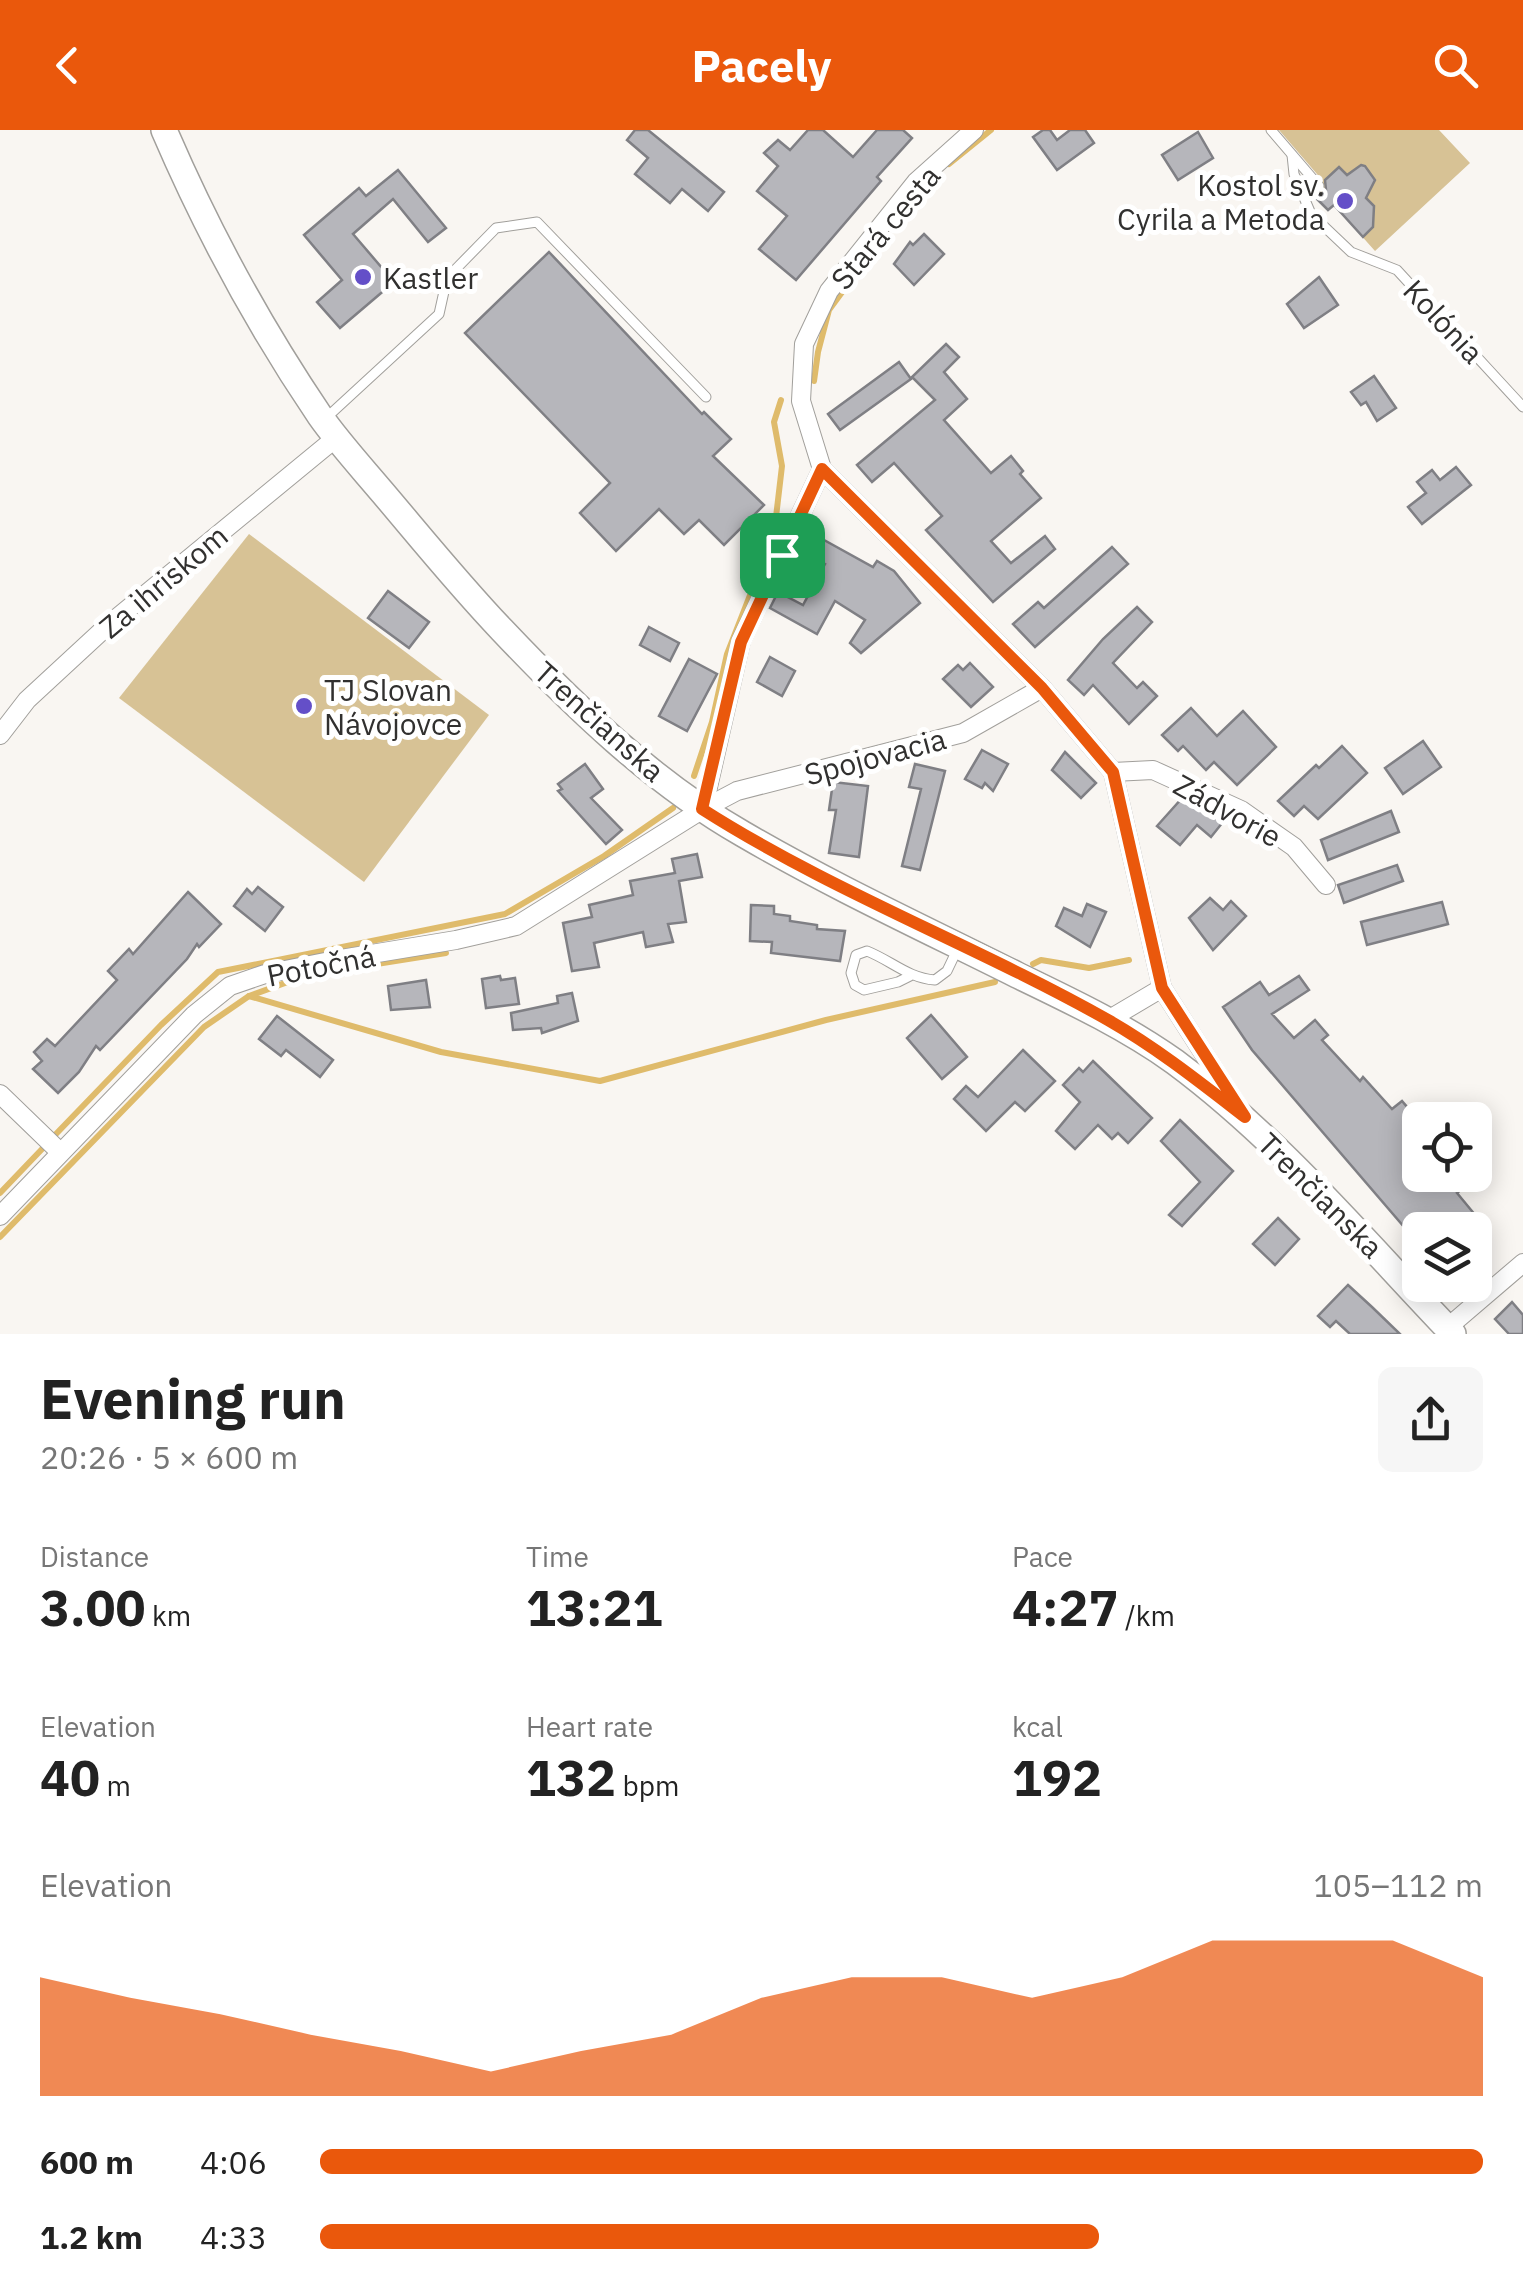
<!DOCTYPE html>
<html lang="en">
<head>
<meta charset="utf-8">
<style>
	:root { --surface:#fff; --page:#f6f6f6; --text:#222; --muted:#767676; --accent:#ea580c }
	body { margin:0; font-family:"IBM Plex Sans",sans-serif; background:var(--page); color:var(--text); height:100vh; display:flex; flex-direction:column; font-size:38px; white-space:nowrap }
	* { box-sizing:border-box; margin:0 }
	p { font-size:32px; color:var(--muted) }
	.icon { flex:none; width:55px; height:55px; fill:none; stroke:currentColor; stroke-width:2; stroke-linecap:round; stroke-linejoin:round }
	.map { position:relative; height:1204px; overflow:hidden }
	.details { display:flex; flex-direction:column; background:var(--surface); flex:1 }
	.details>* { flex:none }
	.buttons { position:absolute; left:1402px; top:972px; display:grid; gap:20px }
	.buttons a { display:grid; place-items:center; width:90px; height:90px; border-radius:15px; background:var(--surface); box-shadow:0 5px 25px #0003; font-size:50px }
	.pin { position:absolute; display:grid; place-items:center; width:85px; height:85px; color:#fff; margin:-42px; border-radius:20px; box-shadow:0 5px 15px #0006 }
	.round { display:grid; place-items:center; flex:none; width:105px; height:105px; border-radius:15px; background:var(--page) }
	.headline { display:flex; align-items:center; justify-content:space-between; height:170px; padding:0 40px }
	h1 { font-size:55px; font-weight:800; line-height:75px }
	.metrics { display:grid; grid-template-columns:repeat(3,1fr); gap:15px; height:170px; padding:10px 40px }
	.metrics div { display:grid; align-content:center }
	.metrics b { font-size:50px; font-weight:800 }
	.metrics small { font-size:28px; font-weight:400 }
	.metrics p { font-size:28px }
	.chart { height:280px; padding:20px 40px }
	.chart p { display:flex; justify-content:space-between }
	.chart svg { width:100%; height:180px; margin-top:10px; fill:var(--accent); opacity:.7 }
	ul { padding:0 40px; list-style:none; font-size:32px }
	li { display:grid; grid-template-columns:160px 120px 1fr; align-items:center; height:75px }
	li i { height:25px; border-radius:12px; background:var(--accent) }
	header { display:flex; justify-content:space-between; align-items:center; height:130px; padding:0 40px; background:var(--accent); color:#fff; font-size:45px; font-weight:800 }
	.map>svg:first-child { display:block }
</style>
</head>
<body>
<header><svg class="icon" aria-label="back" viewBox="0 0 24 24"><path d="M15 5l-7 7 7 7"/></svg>Pacely<svg class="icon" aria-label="search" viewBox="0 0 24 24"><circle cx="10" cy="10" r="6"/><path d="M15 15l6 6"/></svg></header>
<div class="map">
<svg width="1523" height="1204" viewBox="0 0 1523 1204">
	<rect width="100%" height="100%" fill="#f9f6f2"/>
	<!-- green -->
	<g fill="#d7c295">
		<path d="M1279,0h160l31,33 -95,88 -41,-46 -6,5 -11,-12 5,-6 -4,-6 5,-5z"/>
		<path d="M249,404l240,181 -125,167 -245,-184z"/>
	</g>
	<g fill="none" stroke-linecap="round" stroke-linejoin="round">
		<!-- stream -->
		<g stroke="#dfbb6b" stroke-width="6">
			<path d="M949,34l42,-34"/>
			<path d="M814,251l4,-29 11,-42 49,-67"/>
			<path d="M694,646l18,-54 15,-68 47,-120 8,-68 -8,-44 7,-22"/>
			<path d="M1033,834l8,-4 48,8 40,-8"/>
			<path d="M249,866l192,56 159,29 226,-61 169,-38"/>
			<path d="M55,1005l106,-110 57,-53 287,-58 99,-58 69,-48"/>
			<path d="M0,1063l44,-46"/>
			<path d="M0,1107l204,-210 45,-31 58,-21 139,-22"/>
		</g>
	</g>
	<!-- building -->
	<g fill="#b6b6bb" stroke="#7f7f84" stroke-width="2.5">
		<path d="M635,0h13l76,62 -16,19 -26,-22 -12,14 -35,-29 13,-16 -21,-18z"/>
		<path d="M808,0h15l30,27 24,-27h26l9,8 -35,39 4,4 -85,99 -37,-31 28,-33 -30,-25 21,-25 -14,-13 14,-13 12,10z"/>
		<path d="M1043,0h7l7,10 13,-10h15l9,13 -37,27 -24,-33z"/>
		<path d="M1198,2l15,26 -35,22 -16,-25z"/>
		<path d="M1361,35l4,1 10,14 -9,18 8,8 -1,21 -10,10 -29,-32 -6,5 -12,-12 10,-8 -1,-10 14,-13 8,8z"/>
		<path d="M398,40l48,58 -18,14 -35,-43 -40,35 41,48 -54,46 -23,-26 25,-22 -38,-45 55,-47 7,8z"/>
		<path d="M924,104l20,20 -30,31 -20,-21 16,-22 3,3z"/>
		<path d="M549,122l153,162 2,-2 27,27 -18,17 51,49 -40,40 -25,-25 -15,14 -25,-25 -43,42 -36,-38 30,-30 -145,-150z"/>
		<path d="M1319,147l19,28 -34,23 -17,-24z"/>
		<path d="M946,214l13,13 -15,15 23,27 -23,21 47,53 20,-17 12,15 -3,3 21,24 -50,43 20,22 34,-27 10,13 -62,53 -67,-72 16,-14 -48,-53 -22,19 -15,-17 78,-65 -23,-23z"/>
		<path d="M899,232l12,17 -71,51 -12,-16z"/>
		<path d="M1374,246l22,32 -19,13 -11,-19 -5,3 -10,-13z"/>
		<path d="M1456,337l15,18 -49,39 -14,-17 18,-14 -9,-11 15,-12 8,10z"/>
		<path d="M815,405l58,32 4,-6 17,10 26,32 -59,50 -11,-10 15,-23 -30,-19 -18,33 -47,-26 8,-16 25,13 22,-41 -20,-11z"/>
		<path d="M1112,417l16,17 -93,83 -22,-23 25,-22 6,6z"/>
		<path d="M388,461l41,31 -20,26 -41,-30z"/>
		<path d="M1137,477l15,15 -39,41 24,25 6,-6 14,14 -28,28 -36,-39 -9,10 -16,-15 35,-41z"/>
		<path d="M649,497l30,16 -9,18 -30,-16z"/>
		<path d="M770,527l25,14 -13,25 -25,-14z"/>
		<path d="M689,529l28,15 -30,57 -28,-15z"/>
		<path d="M970,533l23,24 -22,20 -28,-28 15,-14 5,5z"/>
		<path d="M1191,578l26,28 26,-25 33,36 -39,38 -23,-23 -8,8 -23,-24 -5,5 -16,-16z"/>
		<path d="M1423,611l18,26 -38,27 -18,-26z"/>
		<path d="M1342,616l25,27 -49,46 -14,-13 -10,10 -16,-15 38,-36 3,3z"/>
		<path d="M982,620l26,14 -15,27 -8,-8 -3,5 -17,-9z"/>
		<path d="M1065,622l31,31 -15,15 -29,-28z"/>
		<path d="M585,634l18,25 -12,9 31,32 -16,14 -48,-53 4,-2 -4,-5z"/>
		<path d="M915,634l30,7 -25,99 -18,-4 19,-77 -12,-2z"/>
		<path d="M833,652l35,4 -9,71 -30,-4 7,-43h-7z"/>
		<path d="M1183,667l26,12 14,13 -12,15 -14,-12 -17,20 -23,-19z"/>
		<path d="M1391,681l8,21 -71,28 -7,-20z"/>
		<path d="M697,724l5,23 -23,4 7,41 -18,2 5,18 -27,5 -3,-15 -49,11 5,24 -27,4 -9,-48 29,-6 -3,-12 44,-10 -3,-14 45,-8 -3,-14z"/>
		<path d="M1397,735l6,16 -59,22 -6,-18z"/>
		<path d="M258,757l25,20 -18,24 -31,-25 13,-17 5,5z"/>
		<path d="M188,762l33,32 -22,23 -2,-3 -10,15 -87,91 -4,-4 -17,26 -21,21 -25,-24 9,-8 -8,-9 13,-13 8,7 62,-66 -9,-9 21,-22 4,5z"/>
		<path d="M1210,768l13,12 8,-9 15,15 -33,34 -24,-32z"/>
		<path d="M1442,772l6,22 -81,21 -6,-23z"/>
		<path d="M1087,774l19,8 -16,35 -34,-21 8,-18 18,8z"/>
		<path d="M751,775l23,1v8l16,2v5l27,4v4l28,2 -5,30 -69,-8 1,-11 -22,-1z"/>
		<path d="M500,846l1,4 14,-2 4,26 -33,4 -4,-29z"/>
		<path d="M1299,846l10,14 -37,24 22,24 21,-18 13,15 -6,5 38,41 3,-4 29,32 10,-8 18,21v53h11l6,7 8,-7h34l-22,18 24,29 -10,8h-54l-6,5 -159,-185 -29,-43 37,-25 9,13z"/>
		<path d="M426,850l4,27 -39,3 -3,-24z"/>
		<path d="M572,863l6,28 -36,12 -1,-5 -28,2 -2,-17 47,-10 -1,-7z"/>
		<path d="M931,885l36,42 -25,22 -35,-41z"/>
		<path d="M277,886l56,44 -13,17 -34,-27 -5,6 -22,-17z"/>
		<path d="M1023,920l32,31 -30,30 -10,-9 -29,29 -32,-32 12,-13 12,11z"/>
		<path d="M1093,931l59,57 -24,25 -10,-10 -6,6 -14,-14 -23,24 -19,-18 24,-29 -17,-17 16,-17 4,4z"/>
		<path d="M1180,990l53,51 -51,55 -13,-11 31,-33 -39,-41z"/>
		<path d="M1278,1088l21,21 -24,26 -22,-21z"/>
		<path d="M1348,1155l24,22 28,27h-50l-14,-13 -6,6 -12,-11z"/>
		<path d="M1512,1172l11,13v19h-14l-14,-15z"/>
	</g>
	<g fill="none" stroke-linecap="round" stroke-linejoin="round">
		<defs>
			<g id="service">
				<path d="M1271,0l48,56"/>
				<path d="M1292,25l2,19 17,40 40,38 46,18 126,137"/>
				<path d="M325,289l114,-105 8,-36 49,-50 41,-6 169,175"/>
				<path d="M910,846l-12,6 -34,8 -9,-5 -4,-12 5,-18 11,-4c25,10 41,27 68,29l12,-9 11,-23"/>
			</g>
			<g id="minor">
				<path d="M974,0l-58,52 -87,109 -25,53 -3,57 21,68 220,219 71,84 49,216"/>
				<path d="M0,605l27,-35 79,-73 231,-190"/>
				<path d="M1113,642l40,-2 88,40 53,37 32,38"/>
				<path d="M703,679l38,-168 81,-172"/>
				<path d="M1108,890l54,-32 74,116"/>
				<path d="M0,964l60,58"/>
				<path d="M0,1086l194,-201 36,-29 35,-12 70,-14 121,-20 60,-14 187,-117 34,-18 226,-58 79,-45"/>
				<path d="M1447,1198l76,-65"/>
			</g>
			<path id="secondary" d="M164,0c43,100 95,196 156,286 19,27 42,52 63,77 39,46 77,93 119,137 71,75 150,152 241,204 89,52 182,95 274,141 54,26 109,52 158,87 105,78 188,178 278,272"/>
		</defs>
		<!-- service casing -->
		<use href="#service" stroke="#a19f9b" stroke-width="11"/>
		<!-- minor casing -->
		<use href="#minor" stroke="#a19f9b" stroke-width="20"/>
		<!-- secondary casing -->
		<use href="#secondary" stroke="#a19f9b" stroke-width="28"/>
		<!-- service -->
		<use href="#service" stroke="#fff" stroke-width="9"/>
		<!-- minor -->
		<use href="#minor" stroke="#fff" stroke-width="18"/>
		<!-- secondary -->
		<use href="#secondary" stroke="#fff" stroke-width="25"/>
	</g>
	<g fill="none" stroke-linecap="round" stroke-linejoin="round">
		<defs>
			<path id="route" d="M822,339l220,219 71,84 49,216 83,129c-44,-34 -88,-69 -137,-97 -133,-75 -276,-128 -406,-211l39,-167z"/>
		</defs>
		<!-- route casing -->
		<use href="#route" stroke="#fff" stroke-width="20"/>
		<!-- route -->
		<use href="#route" stroke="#ea580c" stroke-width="12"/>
	</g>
	<!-- markers -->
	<g fill="#644fc8" stroke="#fff" stroke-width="4">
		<circle cx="1345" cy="71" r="10"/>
		<circle cx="363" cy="147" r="10"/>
		<circle cx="304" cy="576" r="10"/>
	</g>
	<g text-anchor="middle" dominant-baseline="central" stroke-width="10" stroke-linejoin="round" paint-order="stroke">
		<!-- poi labels -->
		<g font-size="30" fill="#31302f" stroke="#fff" text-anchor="start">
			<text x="1325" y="54" text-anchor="end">Kostol sv.<tspan x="1325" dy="34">Cyrila a Metoda</tspan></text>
			<text x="383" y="147">Kastler</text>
			<text x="324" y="559">TJ Slovan<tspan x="324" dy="34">Návojovce</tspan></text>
		</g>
		<!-- street labels -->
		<g font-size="30" fill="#31302f" stroke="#fff">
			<text transform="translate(885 97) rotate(-50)">Stará cesta</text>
			<text transform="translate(1444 191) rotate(47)">Kolónia</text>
			<text transform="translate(163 451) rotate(-40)">Za ihriskom</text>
			<text transform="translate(600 591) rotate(42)">Trenčianska</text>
			<text transform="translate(875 626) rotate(-15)">Spojovacia</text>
			<text transform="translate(1228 680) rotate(29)">Zádvorie</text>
			<text transform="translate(321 835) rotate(-11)">Potočná</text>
			<text transform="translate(1321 1065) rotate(45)">Trenčianska</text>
		</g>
	</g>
</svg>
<div class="buttons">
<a><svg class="icon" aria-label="locate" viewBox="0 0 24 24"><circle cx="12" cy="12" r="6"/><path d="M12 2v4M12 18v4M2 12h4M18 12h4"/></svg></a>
<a><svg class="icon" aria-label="layers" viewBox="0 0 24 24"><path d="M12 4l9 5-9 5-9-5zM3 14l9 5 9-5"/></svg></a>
</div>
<div class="pin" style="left:782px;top:425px;background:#1e9e55"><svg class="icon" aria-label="arrive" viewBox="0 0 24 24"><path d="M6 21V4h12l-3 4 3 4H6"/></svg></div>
</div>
<section class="details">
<div class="headline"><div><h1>Evening run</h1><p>20:26 · 5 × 600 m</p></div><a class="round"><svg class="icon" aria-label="share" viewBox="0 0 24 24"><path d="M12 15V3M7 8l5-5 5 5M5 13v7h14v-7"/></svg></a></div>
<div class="metrics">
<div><p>Distance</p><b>3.00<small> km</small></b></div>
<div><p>Time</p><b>13:21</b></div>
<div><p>Pace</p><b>4:27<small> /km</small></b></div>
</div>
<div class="metrics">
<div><p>Elevation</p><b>40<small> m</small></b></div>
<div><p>Heart rate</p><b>132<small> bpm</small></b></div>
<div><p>kcal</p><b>192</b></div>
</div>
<div class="chart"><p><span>Elevation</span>105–112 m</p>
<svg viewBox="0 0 160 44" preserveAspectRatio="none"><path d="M0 44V15L10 20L20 24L30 29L40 33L50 38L60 33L70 29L80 20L90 15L100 15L110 20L120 15L130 6L140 6L150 6L160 15V44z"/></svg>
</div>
<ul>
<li><b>600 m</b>4:06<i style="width:100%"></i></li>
<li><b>1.2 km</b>4:33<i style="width:67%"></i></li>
</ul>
</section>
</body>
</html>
